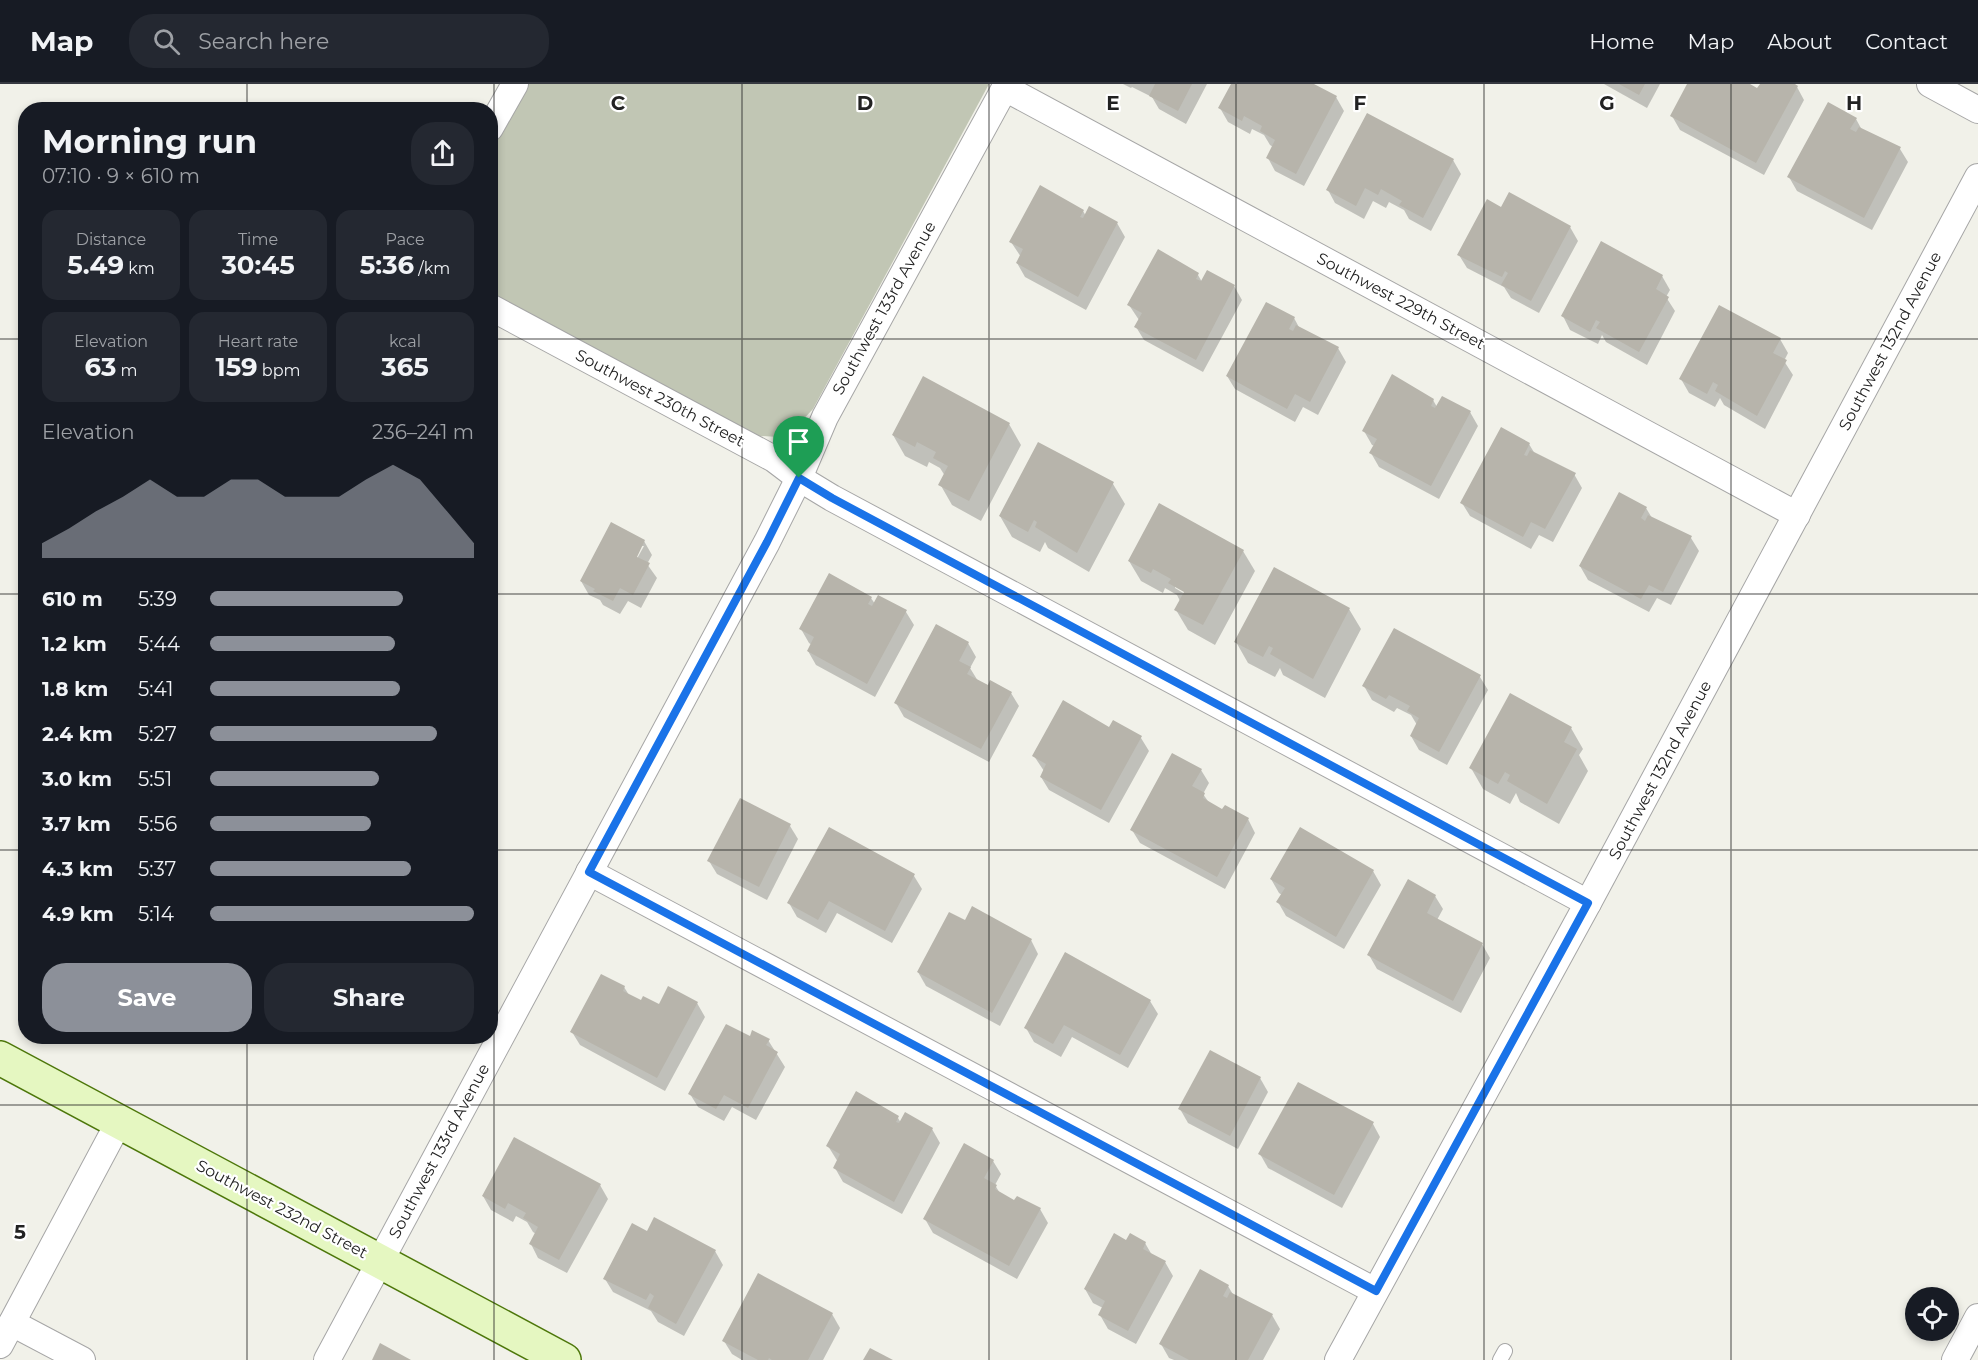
<!DOCTYPE html>
<html lang="en">
<head>
<meta charset="utf-8">
<style>
	:root { --surface:#171b24; --page:#242831; --text:#f1f3f6; --muted:#9ea1a6; --line:#363941; --accent:#8c9099 }
	body { margin:0; font-family:Montserrat,sans-serif; background:var(--page); color:var(--text); height:100vh; display:flex; flex-direction:column; font-size:22px; white-space:nowrap }
	* { box-sizing:border-box; margin:0 }
	p { font-size:20px; color:var(--muted) }
	.icon { flex:none; width:33px; height:33px; fill:none; stroke:currentColor; stroke-width:2; stroke-linecap:round; stroke-linejoin:round }
	.map { position:relative; flex:1; overflow:hidden }
	.panel { position:absolute; left:18px; top:18px; width:480px; height:942px; display:flex; flex-direction:column; background:var(--surface); border-radius:24px; box-shadow:0 3px 9px #0003 }
	.panel>* { flex:none }
	.controls { position:absolute; left:1905px; top:1203px; display:grid; gap:12px }
	.controls a { display:grid; place-items:center; width:54px; height:54px; border-radius:50%; background:var(--surface); box-shadow:0 3px 9px #0003; font-size:30px }
	.pin { position:absolute; display:grid; place-items:center; width:51px; height:51px; color:#fff; margin:-62px -26px; border-radius:50% 50% 50% 0; rotate:-45deg; box-shadow:0 0 6px #0007 }
	.pin .icon { rotate:45deg }
	.round { display:grid; place-items:center; flex:none; width:63px; height:63px; border-radius:24px; background:var(--page) }
	.overview { display:flex; align-items:center; justify-content:space-between; height:102px; padding:0 24px }
	h1 { font-size:33px; font-weight:700; line-height:45px }
	.stats { display:grid; grid-template-columns:repeat(3,1fr); gap:9px; height:102px; padding:6px 24px }
	.stats div { display:grid; align-content:center; border-radius:15px; background:var(--page); text-align:center }
	.stats b { font-size:26px; font-weight:700 }
	.stats small { font-size:16px; font-weight:400 }
	.stats p { font-size:16px }
	.chart { height:168px; padding:12px 24px }
	.chart p { display:flex; justify-content:space-between }
	.chart svg { width:100%; height:108px; margin-top:6px; fill:var(--accent); opacity:.7 }
	.primary-button { display:flex; gap:12px; margin-top:auto; padding:12px 24px }
	.primary-button a { flex:1; height:69px; border-radius:24px; background:var(--accent); color:#fff; font-size:24px; font-weight:700; line-height:69px; text-align:center }
	.primary-button a+a { background:var(--page); color:var(--text) }
	ul { padding:0 24px; list-style:none; font-size:20px }
	li { display:grid; grid-template-columns:96px 72px 1fr; align-items:center; height:45px }
	li i { height:15px; border-radius:8px; background:var(--accent) }
	header { display:flex; align-items:center; gap:36px; box-sizing:border-box; height:84px; padding:0 30px; background:var(--surface); border-bottom:2px solid var(--line) }
	header strong { font-size:28px }
	nav { display:flex; gap:33px; margin-inline-start:auto; font-size:21px }
	.search { width:420px; height:54px; background:var(--page); display:flex; align-items:center; gap:15px; box-sizing:border-box; padding:0 21px; border-radius:24px; color:var(--muted); font-size:22px }
	.map>svg:first-child { display:block }
</style>
</head>
<body>
<header>
<strong>Map</strong>
<div class="search"><svg class="icon" aria-label="search" viewBox="0 0 24 24"><circle cx="10" cy="10" r="6"/><path d="M15 15l6 6"/></svg>Search here</div>
<nav><a>Home</a><a>Map</a><a>About</a><a>Contact</a></nav>
</header>
<div class="map">
<svg width="1978" height="1276" viewBox="0 0 1978 1276">
	<rect width="100%" height="100%" fill="#f1f1e9"/>
	<!-- construction -->
	<path fill="#c1c6b4" d="M522,0h467l-176,325 -16,17 -18,11 -37,-2 -251,-136v-156z"/>
	<!-- shadow -->
	<g fill="#0003" fill-rule="evenodd">
		<path d="M1123,0h84l-21,40 -27,-15 -7,-12 -20,-10 -1,1z"/>
		<path d="M1233,0h78l25,13 8,14 -40,75 -29,-15 -7,-13 5,-11 -3,-2 -6,-10 -12,-6 -2,5 -22,-12 -8,-14z"/>
		<path d="M1604,0h56l-13,24z"/>
		<path d="M1689,0h58l11,6 3,-6h30l6,3 7,13 -40,75 -84,-45 -8,-14z"/>
		<path d="M1856,35l6,11 38,19 8,13 -36,68 -75,-39 -8,-14z"/>
		<path d="M1453,76l8,14 -30,57 -22,-12 -5,-9 -15,-8 -3,6 -13,-7 -9,18 -29,-16 -7,-13z"/>
		<path d="M1060,115l23,12 3,5 31,7 8,14 -39,73 -61,-33 -8,-14 4,-6 -10,-15z"/>
		<path d="M1502,125l68,18 8,14 -39,72 -28,-15 -7,-11 -37,-19 -8,-13z"/>
		<path d="M1198,191l4,7 32,4 8,14 -39,72 -59,-32 -8,-13 3,-7 -10,-15z"/>
		<path d="M1662,192l8,14 -4,7 9,14 -28,54 -41,-23 -4,-7 -4,9 -28,-14 -7,-14z"/>
		<path d="M1294,234l6,11 38,19 8,14 -28,53 -15,-8 -8,15 -60,-33 -8,-13z"/>
		<path d="M1780,255l8,14 -4,8 9,14 -28,54 -41,-24 -4,-7 -5,9 -26,-14 -8,-14z"/>
		<path d="M924,294l85,46 12,21 -40,76 -29,-16 -12,-21 5,-8 -5,-8 -11,-6 -2,5 -22,-11 -12,-21z"/>
		<path d="M1433,316l4,7 33,5 8,14 -39,73 -60,-32 -8,-14 4,-7 -3,-1 -8,-14z"/>
		<path d="M1501,345l28,15 6,10 39,20 8,14 -29,54 -14,-7 -8,14 -61,-33 -8,-13z"/>
		<path d="M1039,360l74,40 12,20 -36,68 -41,-24 -3,-6 -5,10 -28,-15 -12,-21z"/>
		<path d="M1646,424l6,10 39,20 8,13 -28,54 -14,-7 -8,14 -61,-32 -8,-14z"/>
		<path d="M644,457l8,14 -5,9 10,14 -16,30 -13,-7 -8,13 -17,-9 -3,-5 -11,-5 -8,-14zM640,462h4l-10,18z"/>
		<path d="M1243,467l12,20 -40,74 -27,-15 -12,-20 4,-9 -3,-6 -12,-7 -2,5 -22,-12 -12,-20zM1175,501l16,9 -1,3 -15,-9z"/>
		<path d="M871,514l4,6 31,8 8,13 -39,72 -59,-32 -8,-14 4,-6 -3,-2 -8,-14z"/>
		<path d="M1349,525l12,20 -36,69 -42,-23 -3,-7 -5,9 -27,-14 -12,-21z"/>
		<path d="M968,559l8,14 -6,11 8,13 10,6 23,6 8,13 -30,56 -85,-45 -8,-14z"/>
		<path d="M1480,593l8,13 -41,75 -28,-15 -8,-14 6,-11 -6,-10 -14,-7 -3,4 -22,-12 -8,-14z"/>
		<path d="M1571,644l12,21 -4,6 9,16 -29,53 -39,-22 -4,-9 -6,11 -27,-15 -12,-21z"/>
		<path d="M1141,654l8,13 -40,72 -60,-33 -8,-13 3,-6 -10,-15z"/>
		<path d="M1201,686l8,13 -6,11 7,10 13,7 25,8 7,14 -30,56 -85,-46 -8,-13z"/>
		<path d="M790,742l8,13 -31,61 -50,-26 -8,-13z"/>
		<path d="M1373,787l8,14 -37,64 -58,-33 -8,-14 4,-7 -3,-2 -8,-14z"/>
		<path d="M914,792l8,13 -30,54 -55,-30 -11,20 -29,-16 -8,-14z"/>
		<path d="M1435,812l8,13 -6,11 45,24 8,14 -29,55 -84,-44 -8,-14z"/>
		<path d="M965,838l66,18 7,14 -38,72 -74,-40 -8,-14z"/>
		<path d="M624,903l5,8 12,7 18,4 38,-3 8,14 -40,74 -85,-46 -8,-13z"/>
		<path d="M1150,917l8,13 -30,54 -56,-31 -11,20 -27,-15 -8,-14z"/>
		<path d="M750,954l18,2 17,27 -29,53 -24,-13 -8,14 -26,-14 -8,-13z"/>
		<path d="M1260,994l8,14 -30,57 -50,-26 -8,-14z"/>
		<path d="M898,1034l3,5 31,6 8,14 -38,71 -59,-32 -8,-14 3,-6 -10,-16z"/>
		<path d="M1373,1040l7,13 -38,71 -74,-40 -8,-14z"/>
		<path d="M993,1077l8,13 -6,11 6,10 14,7 25,7 8,14 -31,56 -84,-46 -8,-14z"/>
		<path d="M600,1101l8,14 -41,74 -29,-15 -7,-14 5,-10 -3,-2 -6,-10 -11,-6 -3,6 -22,-12 -8,-14z"/>
		<path d="M648,1149l67,18 8,14 -39,71 -26,-14 -7,-11 -38,-19 -8,-13z"/>
		<path d="M1127,1158l18,1 7,12 13,7 8,14 -37,68 -28,-15 -8,-14 3,-7 -10,-5 -8,-14z"/>
		<path d="M1228,1202l6,10 38,19 8,14 -17,31h-89l-5,-2 -8,-14z"/>
		<path d="M832,1230l8,14 -17,32h-81l-10,-6 -8,-13z"/>
	</g>
	<!-- building -->
	<g fill="#b7b4ab">
		<path d="M1155,0h37l-14,27 -29,-15z"/>
		<path d="M1231,0h83l23,12 -41,78 -30,-16 9,-18 -15,-9 2,-5 -18,-10 -2,5 -24,-13z"/>
		<path d="M1619,0h26l-6,11z"/>
		<path d="M1687,0h63l7,4 3,-4h35l3,2 -42,77 -86,-47z"/>
		<path d="M1828,18l29,16 -7,11 6,3 3,-5 42,20 -37,71 -77,-41z"/>
		<path d="M1367,29l87,46 -31,59 -24,-13 3,-4 -21,-12 -3,6 -13,-7 -9,18 -30,-16z"/>
		<path d="M1040,101l44,25 -4,7 3,1 6,-12 29,16 -40,75 -62,-34 7,-14 -14,-7z"/>
		<path d="M1509,108l62,34 -40,75 -30,-16 7,-12 -3,-2 -3,6 -45,-22 30,-56 14,8z"/>
		<path d="M1601,157l62,34 -7,14 13,8 -30,55 -43,-24 4,-6 -4,-2 -6,12 -29,-16z"/>
		<path d="M1158,165l41,24 -3,6 5,2 6,-11 28,15 -39,75 -62,-33 8,-14 -15,-8z"/>
		<path d="M1266,218l29,15 -6,12 4,2 3,-6 43,22 -29,55 -15,-8 -8,15 -61,-33z"/>
		<path d="M1719,221l62,33 -8,15 14,7 -30,56 -42,-25 3,-6 -5,-3 -6,12 -28,-15z"/>
		<path d="M1392,290l42,25 -3,7 4,2 7,-12 29,15 -40,75 -62,-33 8,-14 -15,-8z"/>
		<path d="M923,292l87,47 -41,78 -31,-16 10,-19 -15,-8 3,-6 -19,-10 -2,5 -23,-12z"/>
		<path d="M1501,343l29,16 -6,12 3,1 3,-6 46,23 -31,56 -14,-7 -8,15 -63,-34z"/>
		<path d="M1038,358l76,40 -37,71 -42,-26 2,-5 -3,-2 -6,12 -29,-16z"/>
		<path d="M1619,408l28,15 -6,11 4,3 3,-6 44,21 -29,56 -14,-7 -8,14 -62,-33z"/>
		<path d="M1159,419l85,47 -41,75 -29,-15 10,-18 -16,-9 3,-4 -18,-10 -2,4 -23,-12z"/>
		<path d="M611,438l34,18 -8,17 13,6 -17,32 -13,-7 -7,13 -20,-10 2,-2 -15,-8z"/>
		<path d="M1274,483l76,41 -37,71 -43,-25 3,-6 -4,-2 -6,11 -29,-15z"/>
		<path d="M829,489l43,24 -4,7 4,2 6,-11 29,15 -40,74 -60,-33 7,-14 -15,-8z"/>
		<path d="M936,540l33,18 -10,19 12,6 -4,7 21,11 2,-5 22,12 -31,57 -87,-46z"/>
		<path d="M1394,544l87,47 -42,77 -29,-16 9,-18 -12,-7 3,-5 -21,-11 -3,4 -24,-13z"/>
		<path d="M1510,609l62,34 -8,15 13,7 -30,55 -40,-23 3,-6 -5,-3 -7,12 -29,-16z"/>
		<path d="M1063,616l46,27 4,-7 29,16 -41,74 -61,-33 6,-13 -14,-8z"/>
		<path d="M1172,669l30,16 -10,17 13,7 -2,5 19,11 3,-4 24,13 -32,59 -87,-47z"/>
		<path d="M740,714l51,26 -32,63 -52,-26z"/>
		<path d="M829,743l86,47 -30,57 -56,-30 -11,19 -31,-17z"/>
		<path d="M1300,743l74,43 -38,67 -60,-35 9,-14 -15,-9z"/>
		<path d="M1408,795l28,16 -9,18 56,30 -30,58 -86,-46z"/>
		<path d="M972,822l60,33 -40,74 -75,-41 32,-60 16,8z"/>
		<path d="M1065,868l86,48 -31,55 -56,-30 -11,19 -29,-16z"/>
		<path d="M601,890l24,12 -2,5 18,9 2,-4 16,8 9,-18 30,16 -41,76 -87,-46z"/>
		<path d="M726,940l24,12 2,-6 18,9 -4,6 12,7 -30,56 -24,-13 -8,14 -28,-15z"/>
		<path d="M1210,966l51,27 -31,59 -52,-27z"/>
		<path d="M1298,998l76,40 -40,73 -76,-41z"/>
		<path d="M856,1007l43,25 -3,6 3,1 6,-11 28,16 -39,74 -61,-34 7,-14 -14,-8z"/>
		<path d="M514,1053l87,47 -42,76 -30,-16 9,-17 -15,-9 3,-5 -18,-10 -3,6 -23,-13z"/>
		<path d="M964,1059l30,17 -10,18 13,7 -2,4 19,11 3,-4 24,12 -32,58 -86,-47z"/>
		<path d="M654,1133l62,33 -40,74 -28,-16 6,-12 -4,-3 -4,7 -43,-21 29,-56 15,8z"/>
		<path d="M1114,1149l12,7 4,-7 16,9 -3,7 23,12 -38,70 -30,-16 7,-14 -21,-12z"/>
		<path d="M1200,1185l29,16 -6,11 4,2 3,-6 43,22 -25,46h-59l-30,-16z"/>
		<path d="M758,1189l75,40 -25,47h-36l-3,-2 -1,2h-10l-36,-19z"/>
		<path d="M380,1259l31,17h-39z"/>
		<path d="M870,1264l23,12h-30z"/>
	</g>
	<g fill="none" stroke-linecap="round" stroke-linejoin="round">
		<defs>
			<path id="lane" d="M1500,1276l5,-9"/>
			<g id="street">
				<path d="M1930,0l48,26"/>
				<path d="M1005,4l792,427"/>
				<path d="M490,44l25,-44"/>
				<path d="M490,223l284,152 25,19 33,20 756,405"/>
				<path d="M589,788l786,419"/>
				<path d="M12,1239l70,37"/>
				<path d="M0,1261l119,-223"/>
				<path d="M327,1276l440,-818 32,-64 26,-61 182,-333"/>
				<path d="M1338,1276l250,-457 390,-726"/>
				<path d="M1955,1276l23,-43"/>
			</g>
			<path id="secondary" d="M0,974l564,302"/>
		</defs>
		<!-- lane casing -->
		<use href="#lane" stroke="#a6a6a6" stroke-width="16"/>
		<!-- street casing -->
		<use href="#street" stroke="#a6a6a6" stroke-width="28"/>
		<!-- secondary casing -->
		<use href="#secondary" stroke="#4d770a" stroke-width="36"/>
		<!-- lane -->
		<use href="#lane" stroke="#fff" stroke-width="14"/>
		<!-- street -->
		<use href="#street" stroke="#fff" stroke-width="26"/>
		<!-- secondary -->
		<use href="#secondary" stroke="#e5f7c1" stroke-width="33"/>
	</g>
	<g fill="none" stroke-linecap="round" stroke-linejoin="round">
		<defs>
			<path id="route" d="M799,394l33,20 756,405 -212,388 -787,-419 178,-330z"/>
		</defs>
		<!-- route casing -->
		<use href="#route" stroke="#fff" stroke-width="12"/>
		<!-- route -->
		<use href="#route" stroke="#1a73e8" stroke-width="8"/>
	</g>
	<!-- grid -->
	<path fill="none" stroke="#222" stroke-width="1.5" stroke-opacity="0.55" d="M247,0v26M494,0v1276M742,0v1276M989,0v1276M1236,0v1276M1484,0v1276M1731,0v1276M0,255h26M490,255h1488M0,510h26M490,510h1488M0,766h26M490,766h1488M247,952v324M0,1021h1978"/>
	<g text-anchor="middle" dominant-baseline="central" stroke-width="4.5" stroke-linejoin="round" paint-order="stroke">
		<!-- street labels -->
		<g font-size="16" fill="#222" stroke="#fff">
			<text transform="translate(1401 217) rotate(28)">Southwest 229th Street</text>
			<text transform="translate(884 224) rotate(-61)">Southwest 133rd Avenue</text>
			<text transform="translate(1890 257) rotate(-62)">Southwest 132nd Avenue</text>
			<text transform="translate(660 314) rotate(28)">Southwest 230th Street</text>
			<text transform="translate(1660 686) rotate(-62)">Southwest 132nd Avenue</text>
			<text transform="translate(439 1067) rotate(-62)">Southwest 133rd Avenue</text>
			<text transform="translate(282 1125) rotate(28)">Southwest 232nd Street</text>
		</g>
	</g>
	<g font-size="20" text-anchor="middle" font-weight="bold" fill="#222" stroke="#fff" stroke-width="4.5" stroke-linejoin="round" paint-order="stroke">
		<text x="618" y="26">C</text>
		<text x="865" y="26">D</text>
		<text x="1113" y="26">E</text>
		<text x="1360" y="26">F</text>
		<text x="1607" y="26">G</text>
		<text x="1854" y="26">H</text>
		<text x="20" y="1155">5</text>
	</g>
</svg>
<div class="controls">
<a><svg class="icon" aria-label="locate" viewBox="0 0 24 24"><circle cx="12" cy="12" r="6"/><path d="M12 2v4M12 18v4M2 12h4M18 12h4"/></svg></a>
</div>
<div class="pin" style="left:799px;top:394px;background:#1e9e55"><svg class="icon" aria-label="arrive" viewBox="0 0 24 24"><path d="M6 21V4h12l-3 4 3 4H6"/></svg></div>
<section class="panel">
<div class="overview"><div><h1>Morning run</h1><p>07:10 · 9 × 610 m</p></div><a class="round"><svg class="icon" aria-label="share" viewBox="0 0 24 24"><path d="M12 15V3M7 8l5-5 5 5M5 13v7h14v-7"/></svg></a></div>
<div class="stats">
<div><p>Distance</p><b>5.49<small> km</small></b></div>
<div><p>Time</p><b>30:45</b></div>
<div><p>Pace</p><b>5:36<small> /km</small></b></div>
</div>
<div class="stats">
<div><p>Elevation</p><b>63<small> m</small></b></div>
<div><p>Heart rate</p><b>159<small> bpm</small></b></div>
<div><p>kcal</p><b>365</b></div>
</div>
<div class="chart"><p><span>Elevation</span>236–241 m</p>
<svg viewBox="0 0 160 44" preserveAspectRatio="none"><path d="M0 44V38L10 32L20 25L30 19L40 12L50 19L60 19L70 12L80 12L90 19L100 19L110 19L120 12L130 6L140 12L150 25L160 38V44z"/></svg>
</div>
<ul>
<li><b>610 m</b>5:39<i style="width:73%"></i></li>
<li><b>1.2 km</b>5:44<i style="width:70%"></i></li>
<li><b>1.8 km</b>5:41<i style="width:72%"></i></li>
<li><b>2.4 km</b>5:27<i style="width:86%"></i></li>
<li><b>3.0 km</b>5:51<i style="width:64%"></i></li>
<li><b>3.7 km</b>5:56<i style="width:61%"></i></li>
<li><b>4.3 km</b>5:37<i style="width:76%"></i></li>
<li><b>4.9 km</b>5:14<i style="width:100%"></i></li>
</ul>
<div class="primary-button"><a>Save</a><a>Share</a></div>
</section>
</div>
</body>
</html>
